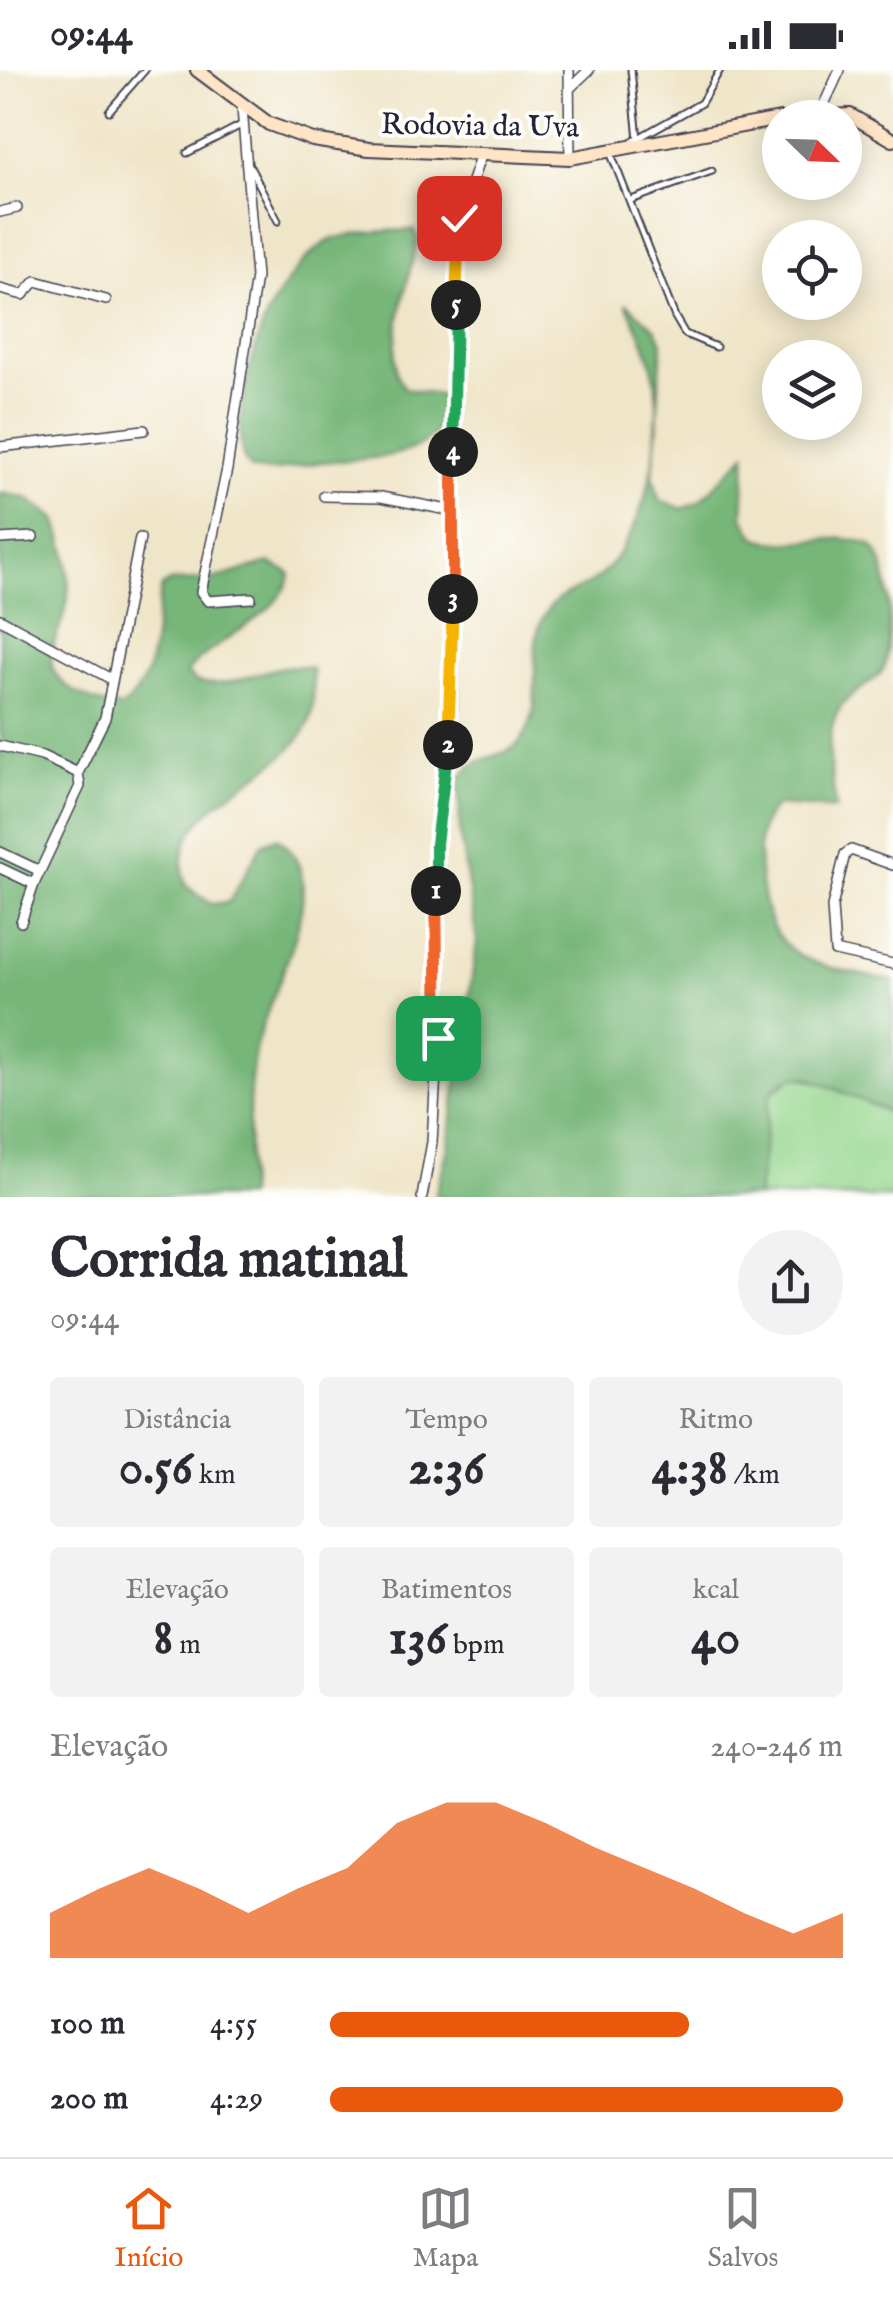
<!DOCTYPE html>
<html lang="pt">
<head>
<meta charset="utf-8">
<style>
	:root { --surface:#fff; --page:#f2f2f3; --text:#2b2b33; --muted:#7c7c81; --line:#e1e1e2; --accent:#ea580c }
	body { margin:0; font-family:"IM FELL English",serif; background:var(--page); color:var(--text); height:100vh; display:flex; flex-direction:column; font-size:38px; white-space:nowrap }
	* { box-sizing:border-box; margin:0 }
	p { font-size:32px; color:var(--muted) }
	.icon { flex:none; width:55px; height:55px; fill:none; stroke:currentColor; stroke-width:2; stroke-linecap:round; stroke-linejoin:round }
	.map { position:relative; height:1127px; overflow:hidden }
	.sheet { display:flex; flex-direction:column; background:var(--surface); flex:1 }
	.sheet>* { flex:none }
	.needle { width:65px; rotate:113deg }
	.buttons { position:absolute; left:762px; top:30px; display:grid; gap:20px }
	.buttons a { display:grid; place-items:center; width:100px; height:100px; border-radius:50%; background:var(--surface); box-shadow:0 5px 25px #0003; font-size:50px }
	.pin { position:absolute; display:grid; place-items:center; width:85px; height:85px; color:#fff; margin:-42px; border-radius:20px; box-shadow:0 5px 15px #0006 }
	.km { position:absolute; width:50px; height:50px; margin:-25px; border-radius:50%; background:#222; color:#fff; font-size:28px; line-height:50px; text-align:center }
	.round { display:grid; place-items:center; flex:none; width:105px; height:105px; border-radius:52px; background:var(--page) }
	.head { display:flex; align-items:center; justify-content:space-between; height:170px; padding:0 50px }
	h1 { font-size:55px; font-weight:800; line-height:75px }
	.figures { display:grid; grid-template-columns:repeat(3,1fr); gap:15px; height:170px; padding:10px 50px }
	.figures div { display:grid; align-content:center; border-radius:10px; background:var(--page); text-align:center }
	.figures b { font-size:50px; font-weight:800 }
	.figures small { font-size:28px; font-weight:400 }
	.figures p { font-size:28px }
	.chart { height:280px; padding:20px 50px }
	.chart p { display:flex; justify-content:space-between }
	.chart svg { width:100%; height:180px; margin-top:10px; fill:var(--accent); opacity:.7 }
	ul { padding:0 50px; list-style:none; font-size:32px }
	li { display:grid; grid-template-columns:160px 120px 1fr; align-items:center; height:75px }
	li i { height:25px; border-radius:12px; background:var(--accent) }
	.status { display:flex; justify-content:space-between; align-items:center; height:70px; padding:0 50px; background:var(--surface); direction:ltr }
	.status svg { height:28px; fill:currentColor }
	.dock { display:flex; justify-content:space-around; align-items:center; height:140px; border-top:2px solid var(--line); background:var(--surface); font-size:28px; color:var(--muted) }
	.dock a { display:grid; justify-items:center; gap:5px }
	.dock .selected { color:var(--accent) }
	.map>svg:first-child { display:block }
</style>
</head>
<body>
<div class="status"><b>09:44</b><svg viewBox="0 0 49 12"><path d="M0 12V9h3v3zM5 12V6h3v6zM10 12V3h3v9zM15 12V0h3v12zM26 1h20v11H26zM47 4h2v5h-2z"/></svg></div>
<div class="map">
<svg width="893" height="1127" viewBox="0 0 893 1127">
	<rect width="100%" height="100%" fill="#fdfcf7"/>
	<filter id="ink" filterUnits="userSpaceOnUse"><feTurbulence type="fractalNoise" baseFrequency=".01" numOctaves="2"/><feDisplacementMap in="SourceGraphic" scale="20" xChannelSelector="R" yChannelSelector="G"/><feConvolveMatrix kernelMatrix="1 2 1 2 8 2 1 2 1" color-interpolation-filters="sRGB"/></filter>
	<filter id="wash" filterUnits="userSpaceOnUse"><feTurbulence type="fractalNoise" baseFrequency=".0048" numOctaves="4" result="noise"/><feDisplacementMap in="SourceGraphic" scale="40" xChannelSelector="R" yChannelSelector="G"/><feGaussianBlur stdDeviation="2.25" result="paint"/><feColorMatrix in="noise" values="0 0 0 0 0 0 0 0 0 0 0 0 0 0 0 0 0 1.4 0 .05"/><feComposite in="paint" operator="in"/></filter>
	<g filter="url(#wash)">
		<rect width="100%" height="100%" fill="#efe5c8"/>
		<!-- green -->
		<path fill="#93d58c" stroke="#5a7c64" stroke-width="2.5" d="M795,1006l35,9 63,29v83h-136l13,-103z"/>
		<!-- forest -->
		<g fill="#76b678" stroke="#4c6c5a" stroke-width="2.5">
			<path d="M414,160l4,9c-7,31 -39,129 -12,150l34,6c15,67 -76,63 -118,67 -24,3 -48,13 -71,7 -26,-23 2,-123 16,-153 11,-25 39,-64 64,-76 14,-7 66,-10 83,-10z"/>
			<path d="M626,233l30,26 6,14 -9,133 6,24 24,9 17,-8 46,-47 -3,63 12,20c35,15 78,-8 114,7 24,14 24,101 14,126 -15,19 -38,22 -48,48 -11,28 -2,62 1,91l-57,-4c-16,8 -21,31 -20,48 4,106 37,109 134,128v133l-86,-37c-17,-1 -26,4 -37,17l-13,103h-322l12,-45 30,-211 -17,-105 -1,-56c17,-29 46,-19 62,-40 26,-32 5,-81 20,-118 13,-33 44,-29 64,-51 44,-47 60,-135 49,-196 -4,-25 -18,-49 -28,-72z"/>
			<path d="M0,423l26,5 30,21c9,24 14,52 12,77 -5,41 -40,69 9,97 15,8 27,13 44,15 40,-30 29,-79 41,-121l8,-5 43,-3 56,-16 21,10c-2,39 -82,70 -103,99l7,9c42,13 75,-23 118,-13 1,21 4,43 -6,61 -30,54 -145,76 -120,157l25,18 18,-2 33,-58 15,-6c65,44 -12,157 -22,213 -9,48 -5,98 -8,146h-247z"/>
		</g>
	</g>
	<g filter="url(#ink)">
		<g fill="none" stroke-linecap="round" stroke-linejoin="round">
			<defs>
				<g id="lane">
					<path d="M631,0l7,69"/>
					<path d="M109,41l36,-41"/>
					<path d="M633,71l68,-38 19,-33"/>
					<path d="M187,83l56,-29"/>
					<path d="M611,84l64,163 10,17 31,13"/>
					<path d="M248,93l30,58"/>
					<path d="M631,130l81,-29"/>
				</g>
				<g id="street">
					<path d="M569,0l1,88"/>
					<path d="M569,19l20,-19"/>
					<path d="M242,38l14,169 -29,192 -26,123 7,9 43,-3"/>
					<path d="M820,43l20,-43"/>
					<path d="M0,142l17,-4"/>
					<path d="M0,219l23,6 13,-14 70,19"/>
					<path d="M0,377l144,-17"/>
					<path d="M324,426l57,1 72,14"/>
					<path d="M0,469l33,-2"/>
					<path d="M0,549l111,60"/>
					<path d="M0,676l42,10 36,17"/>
					<path d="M0,782l40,19"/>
					<path d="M893,795l-42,-15 -6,4 -13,53 3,44 58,13"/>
					<path d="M0,798l34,16"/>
					<path d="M21,852l13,-38 46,-98 -2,-13 27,-55 35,-180"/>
					<path d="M422,1127l10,-55 6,-104 -2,-194 17,-139 4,-466 2,-21 22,-63"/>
				</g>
				<g id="secondary">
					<path d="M197,0l72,54 44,16 56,9 201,9 210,-39"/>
					<path d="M790,48l60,-3 43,25"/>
				</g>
			</defs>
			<!-- lane casing -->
			<use href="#lane" stroke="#413f50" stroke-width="9"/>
			<!-- street casing -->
			<use href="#street" stroke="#413f50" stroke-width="12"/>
			<!-- secondary casing -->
			<use href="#secondary" stroke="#413f50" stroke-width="16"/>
			<!-- lane -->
			<use href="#lane" stroke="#fff" stroke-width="5"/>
			<!-- street -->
			<use href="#street" stroke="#fff" stroke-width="9"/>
			<!-- secondary -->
			<use href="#secondary" stroke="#ffe4c6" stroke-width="12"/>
		</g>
	</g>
	<g fill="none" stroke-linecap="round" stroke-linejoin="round" filter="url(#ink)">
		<defs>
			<path id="split-1" d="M436,821l2,147"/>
			<path id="split-2" d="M436,821v-47l12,-99"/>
			<path id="split-3" d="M448,675l5,-146"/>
			<path id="split-4" d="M453,529v-147"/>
			<path id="split-5" d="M453,382l3,-147"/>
			<path id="split-6" d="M456,235l3,-87"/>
		</defs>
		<!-- split-1 casing -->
		<use href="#split-1" stroke="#fff" stroke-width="20"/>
		<!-- split-2 casing -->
		<use href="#split-2" stroke="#fff" stroke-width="20"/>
		<!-- split-3 casing -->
		<use href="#split-3" stroke="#fff" stroke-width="20"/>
		<!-- split-4 casing -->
		<use href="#split-4" stroke="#fff" stroke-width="20"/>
		<!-- split-5 casing -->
		<use href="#split-5" stroke="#fff" stroke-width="20"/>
		<!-- split-6 casing -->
		<use href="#split-6" stroke="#fff" stroke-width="20"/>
		<!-- split-1 -->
		<use href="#split-1" stroke="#f0652b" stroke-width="12"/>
		<!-- split-2 -->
		<use href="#split-2" stroke="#22a559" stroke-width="12"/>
		<!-- split-3 -->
		<use href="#split-3" stroke="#f5b400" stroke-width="12"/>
		<!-- split-4 -->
		<use href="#split-4" stroke="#f0652b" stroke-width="12"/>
		<!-- split-5 -->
		<use href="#split-5" stroke="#22a559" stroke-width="12"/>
		<!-- split-6 -->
		<use href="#split-6" stroke="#f5b400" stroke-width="12"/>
	</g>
	<g text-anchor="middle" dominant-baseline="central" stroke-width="8" stroke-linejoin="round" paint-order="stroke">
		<!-- street labels -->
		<g font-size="30" fill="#22223b" stroke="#fdfcf7">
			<text transform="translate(480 57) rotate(1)">Rodovia da Uva</text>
		</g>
	</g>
</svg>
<div class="buttons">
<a><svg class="needle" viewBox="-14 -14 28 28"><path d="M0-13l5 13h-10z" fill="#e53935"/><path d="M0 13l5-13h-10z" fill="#7c7c81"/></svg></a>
<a><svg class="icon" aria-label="locate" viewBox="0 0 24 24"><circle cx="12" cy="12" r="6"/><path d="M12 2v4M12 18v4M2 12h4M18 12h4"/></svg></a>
<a><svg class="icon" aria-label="layers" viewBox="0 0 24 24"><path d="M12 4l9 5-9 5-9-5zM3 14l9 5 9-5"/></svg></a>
</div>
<div class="pin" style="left:438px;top:968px;background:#1e9e55"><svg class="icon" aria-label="arrive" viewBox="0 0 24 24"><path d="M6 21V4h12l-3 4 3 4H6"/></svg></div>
<div class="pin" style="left:459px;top:148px;background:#d93025"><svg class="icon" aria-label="check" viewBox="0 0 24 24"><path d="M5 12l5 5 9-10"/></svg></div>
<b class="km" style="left:436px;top:821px">1</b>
<b class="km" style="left:448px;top:675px">2</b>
<b class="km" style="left:453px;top:529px">3</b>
<b class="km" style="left:453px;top:382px">4</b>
<b class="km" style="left:456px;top:235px">5</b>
</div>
<section class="sheet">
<div class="head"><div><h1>Corrida matinal</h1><p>09:44</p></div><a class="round"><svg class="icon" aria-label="share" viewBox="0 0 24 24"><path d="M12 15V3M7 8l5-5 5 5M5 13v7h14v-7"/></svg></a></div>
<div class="figures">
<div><p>Distância</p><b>0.56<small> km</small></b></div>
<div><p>Tempo</p><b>2:36</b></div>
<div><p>Ritmo</p><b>4:38<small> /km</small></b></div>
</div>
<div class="figures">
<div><p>Elevação</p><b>8<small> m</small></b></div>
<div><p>Batimentos</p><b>136<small> bpm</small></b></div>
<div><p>kcal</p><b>40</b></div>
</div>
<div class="chart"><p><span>Elevação</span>240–246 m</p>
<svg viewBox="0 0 160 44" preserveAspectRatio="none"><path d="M0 44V33L10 27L20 22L30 27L40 33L50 27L60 22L70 11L80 6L90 6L100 11L110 17L120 22L130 27L140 33L150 38L160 33V44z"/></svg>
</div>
<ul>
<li><b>100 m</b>4:55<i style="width:70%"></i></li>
<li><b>200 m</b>4:29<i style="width:100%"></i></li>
</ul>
</section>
<nav class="dock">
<a class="selected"><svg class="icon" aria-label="home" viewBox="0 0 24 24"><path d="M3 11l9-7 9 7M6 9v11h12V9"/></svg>Início</a>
<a><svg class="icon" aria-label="map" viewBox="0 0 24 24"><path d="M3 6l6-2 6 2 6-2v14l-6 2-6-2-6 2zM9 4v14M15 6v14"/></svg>Mapa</a>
<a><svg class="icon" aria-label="saved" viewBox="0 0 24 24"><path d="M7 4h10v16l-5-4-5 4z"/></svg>Salvos</a>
</nav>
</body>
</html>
